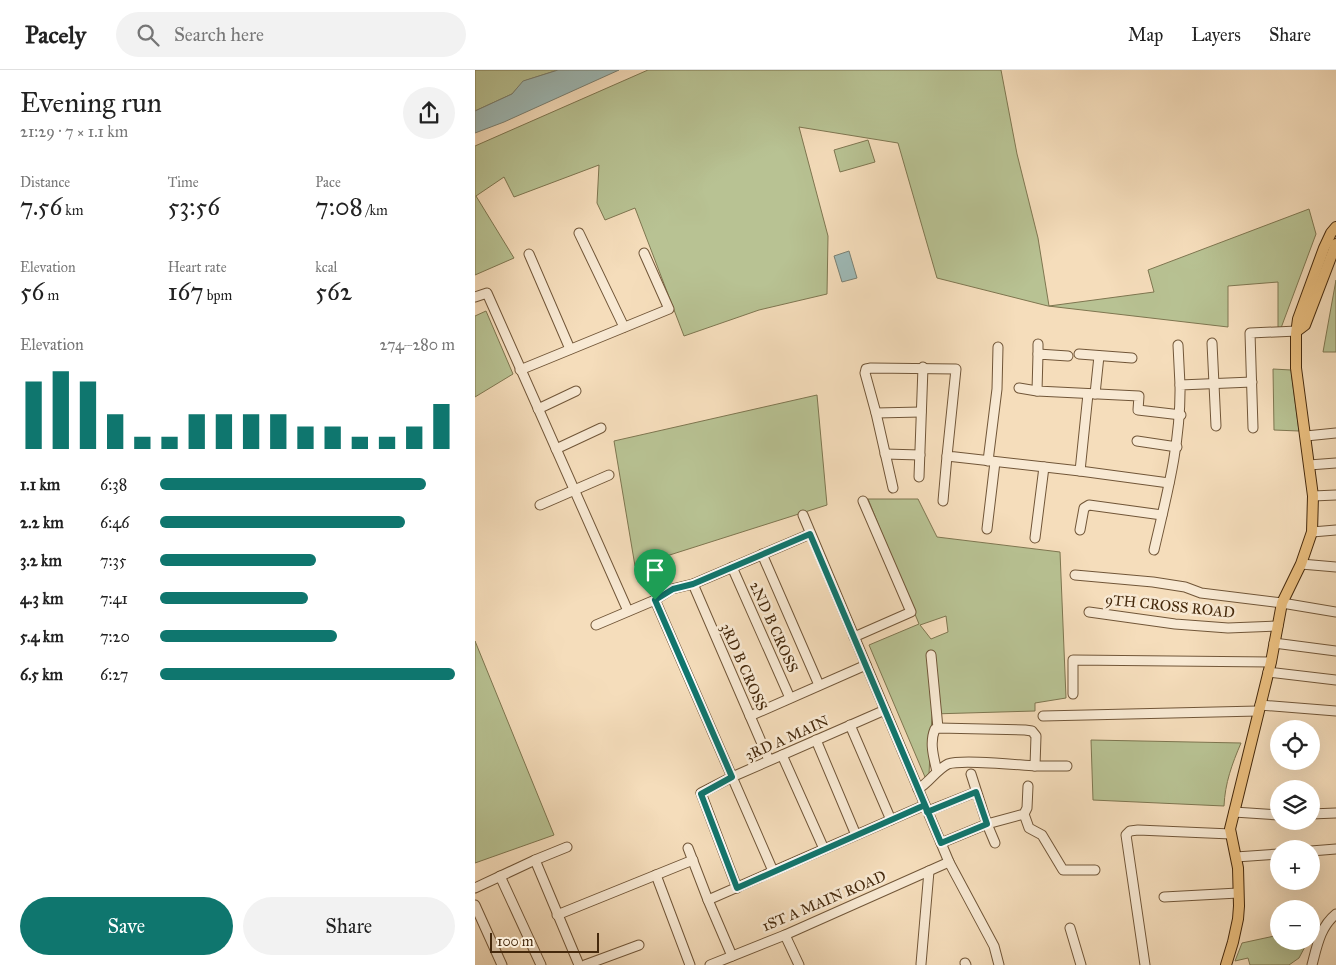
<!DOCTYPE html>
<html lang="en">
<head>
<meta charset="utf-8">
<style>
	:root { --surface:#fff; --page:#f2f2f2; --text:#222; --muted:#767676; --line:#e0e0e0; --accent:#0f766e }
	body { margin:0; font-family:"IM FELL Great Primer",serif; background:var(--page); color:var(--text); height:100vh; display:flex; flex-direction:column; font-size:19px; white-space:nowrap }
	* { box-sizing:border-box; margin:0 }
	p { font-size:16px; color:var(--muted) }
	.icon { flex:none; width:28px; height:28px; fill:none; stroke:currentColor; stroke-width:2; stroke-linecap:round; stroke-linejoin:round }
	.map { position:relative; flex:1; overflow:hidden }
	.drawer { display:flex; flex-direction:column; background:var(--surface); width:475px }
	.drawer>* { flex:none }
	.buttons { position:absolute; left:795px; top:650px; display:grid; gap:10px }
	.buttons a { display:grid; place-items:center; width:50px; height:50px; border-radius:50%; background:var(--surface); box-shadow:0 5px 20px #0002; font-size:25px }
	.scale { position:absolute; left:15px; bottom:12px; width:109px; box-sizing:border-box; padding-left:5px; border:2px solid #45290c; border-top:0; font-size:14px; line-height:18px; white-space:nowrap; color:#45290c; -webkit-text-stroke:4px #f8e9d3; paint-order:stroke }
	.pin { position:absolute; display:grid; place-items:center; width:42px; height:42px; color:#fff; margin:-51px -21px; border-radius:50% 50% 50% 0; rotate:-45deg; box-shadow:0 0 5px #0007 }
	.pin .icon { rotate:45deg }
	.round { display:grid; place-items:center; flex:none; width:52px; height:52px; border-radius:26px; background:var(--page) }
	.overview { display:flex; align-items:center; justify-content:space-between; height:85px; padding:0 20px }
	h1 { font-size:28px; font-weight:600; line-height:38px }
	.metrics { display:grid; grid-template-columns:repeat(3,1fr); gap:8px; height:85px; padding:5px 20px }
	.metrics div { display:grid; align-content:center }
	.metrics b { font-size:25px; font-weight:600 }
	.metrics small { font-size:14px; font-weight:400 }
	.metrics p { font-size:14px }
	.chart { height:140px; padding:10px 20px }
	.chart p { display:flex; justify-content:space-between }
	.chart svg { width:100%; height:90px; margin-top:5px; stroke:var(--accent); stroke-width:6 }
	.button { display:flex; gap:10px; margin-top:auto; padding:10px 20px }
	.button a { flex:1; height:58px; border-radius:30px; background:var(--accent); color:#fff; font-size:20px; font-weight:600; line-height:58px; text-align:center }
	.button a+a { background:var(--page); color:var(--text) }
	ul { padding:0 20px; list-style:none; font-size:16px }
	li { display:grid; grid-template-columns:80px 60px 1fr; align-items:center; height:38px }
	li i { height:12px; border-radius:6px; background:var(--accent) }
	header { display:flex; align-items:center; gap:30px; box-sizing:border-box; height:70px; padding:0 25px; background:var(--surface); border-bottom:1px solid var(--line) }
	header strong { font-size:24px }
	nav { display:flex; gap:28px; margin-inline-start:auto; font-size:18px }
	.search { width:350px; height:45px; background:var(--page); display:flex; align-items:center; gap:12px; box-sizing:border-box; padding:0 18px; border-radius:28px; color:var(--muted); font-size:19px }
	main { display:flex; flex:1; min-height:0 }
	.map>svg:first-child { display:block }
</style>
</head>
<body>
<header>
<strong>Pacely</strong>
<div class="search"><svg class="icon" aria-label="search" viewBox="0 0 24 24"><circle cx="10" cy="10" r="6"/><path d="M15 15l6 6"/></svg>Search here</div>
<nav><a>Map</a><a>Layers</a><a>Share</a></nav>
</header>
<main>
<section class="drawer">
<div class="overview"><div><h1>Evening run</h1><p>21:29 · 7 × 1.1 km</p></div><a class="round"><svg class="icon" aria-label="share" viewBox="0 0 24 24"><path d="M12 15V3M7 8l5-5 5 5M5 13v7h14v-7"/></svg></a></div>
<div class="metrics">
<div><p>Distance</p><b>7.56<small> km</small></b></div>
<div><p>Time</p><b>53:56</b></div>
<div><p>Pace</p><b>7:08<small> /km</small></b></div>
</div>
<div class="metrics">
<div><p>Elevation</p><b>56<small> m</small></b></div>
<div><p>Heart rate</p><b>167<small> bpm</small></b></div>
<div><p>kcal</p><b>562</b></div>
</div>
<div class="chart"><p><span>Elevation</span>274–280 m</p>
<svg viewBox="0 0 160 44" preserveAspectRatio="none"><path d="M5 44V11M15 44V6M25 44V11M35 44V27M45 44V38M55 44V38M65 44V27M75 44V27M85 44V27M95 44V27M105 44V33M115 44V33M125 44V38M135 44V38M145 44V33M155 44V22"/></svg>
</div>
<ul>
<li><b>1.1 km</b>6:38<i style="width:90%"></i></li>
<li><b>2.2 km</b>6:46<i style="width:83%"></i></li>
<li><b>3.2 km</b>7:35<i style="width:53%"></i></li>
<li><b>4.3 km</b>7:41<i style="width:50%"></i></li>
<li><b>5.4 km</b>7:20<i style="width:60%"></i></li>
<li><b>6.5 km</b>6:27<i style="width:100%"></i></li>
</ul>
<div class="button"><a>Save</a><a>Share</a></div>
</section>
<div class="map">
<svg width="861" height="895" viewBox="0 0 861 895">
	<rect width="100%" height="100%" fill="#f5ddbb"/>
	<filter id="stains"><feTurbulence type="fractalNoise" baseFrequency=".004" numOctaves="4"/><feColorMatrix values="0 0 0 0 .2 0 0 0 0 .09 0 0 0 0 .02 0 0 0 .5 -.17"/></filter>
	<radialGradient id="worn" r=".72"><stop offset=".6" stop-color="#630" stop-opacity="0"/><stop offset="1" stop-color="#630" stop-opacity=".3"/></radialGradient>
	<!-- green -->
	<g fill="#b8c293" stroke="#7e7650" fill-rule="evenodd">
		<path d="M0,0h83l-34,11 -12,13 -37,17z"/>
		<path d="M173,0h353l16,84 21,84 11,68 105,-14 -6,-22 161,-61 7,25 -35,94 -3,-1v-45l-50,4v41l-180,-21 -111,-28 -39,-135 -99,-16 29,109 -1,58 -68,16 -75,26 -49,-128 -30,12 -8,-17 2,-38 -85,32 -10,-20 -28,19 38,62 -39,17v-129z"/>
		<path d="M393,70l7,22 -35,10 -6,-22z"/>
		<path d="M861,210v72h-13z"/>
		<path d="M11,241l27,63 -38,23v-81z"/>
		<path d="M798,299l18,1 8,61 -25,-1z"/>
		<path d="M342,325l10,110 -192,61 -21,-125z"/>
		<path d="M393,429h50l19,38 123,15 6,146 -31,5v8l-103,3 -3,60 -4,3 -56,-132 50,-21zM471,546l2,16 -17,7 -11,-14z"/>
		<path d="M0,571l79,194 -79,28z"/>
		<path d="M616,670l150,3c-9,21 -16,40 -17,63l-131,-6z"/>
		<path d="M804,865v6h29l-9,17 -10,7h-39l-2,-7 -13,3 7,-18z"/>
	</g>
	<!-- water -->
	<g fill="#9ebab7" stroke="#7a8073">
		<path d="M83,0h61l-115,52 -29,11v-22l37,-17 11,-13z"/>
		<path d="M374,181l8,27 -15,4 -8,-26z"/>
	</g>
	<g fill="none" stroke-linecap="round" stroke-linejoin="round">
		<defs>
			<g id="minor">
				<path d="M104,163l45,94"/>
				<path d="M54,184l41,95"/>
				<path d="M0,227l12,-4 141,318"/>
				<path d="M737,273l4,83"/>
				<path d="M703,275l2,40"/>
				<path d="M563,284v-10"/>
				<path d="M604,284l53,4"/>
				<path d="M593,286l-30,-2 -1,37 102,5 -1,14 43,5"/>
				<path d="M45,300l149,-61 -25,-56"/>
				<path d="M544,318l18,3"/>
				<path d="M613,324l-8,77 89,12"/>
				<path d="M620,324l4,-38"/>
				<path d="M63,339l38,-18"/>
				<path d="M401,343l45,-1"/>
				<path d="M778,358l-3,-95 47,-2"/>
				<path d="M831,366l30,-3"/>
				<path d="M662,371l40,6"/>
				<path d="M81,379l45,-21"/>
				<path d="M410,384l35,1"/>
				<path d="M513,391l9,-72 1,-42"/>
				<path d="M834,395l27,-2"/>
				<path d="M444,407l4,-110"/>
				<path d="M418,418l-17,-75 -11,-40 1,-4 5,-1 85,1 -9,87 133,15"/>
				<path d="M838,426l23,-1"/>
				<path d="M468,431l4,-45"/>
				<path d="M65,435l69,-30"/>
				<path d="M328,445l146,347 45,84 5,19"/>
				<path d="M512,459l8,-67"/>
				<path d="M605,460l4,-22 5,-3 73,10"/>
				<path d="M837,462l24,-2"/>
				<path d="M560,468l9,-71"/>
				<path d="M679,480c13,-56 27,-108 26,-165l72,-3"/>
				<path d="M287,484l57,131"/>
				<path d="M826,494l35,3"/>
				<path d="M257,497l58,131"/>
				<path d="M600,505l78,7 32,5 16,6 81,10 54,9"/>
				<path d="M218,514l76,176"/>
				<path d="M180,530l118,271"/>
				<path d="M614,542l86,12 53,4 50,-2"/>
				<path d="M121,555l59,-25 17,-11 21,-5 117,-50"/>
				<path d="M379,567l57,-25 -48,-111"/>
				<path d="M799,573l62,8"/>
				<path d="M456,585l7,73"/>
				<path d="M793,602l68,8"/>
				<path d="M598,624v-34l198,2"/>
				<path d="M785,635l76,6"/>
				<path d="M275,646l116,-51"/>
				<path d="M568,646l215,-5"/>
				<path d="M375,655l41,95"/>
				<path d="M341,670l40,95"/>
				<path d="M307,685l42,94"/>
				<path d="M560,696h32"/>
				<path d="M496,704l16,50 8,19"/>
				<path d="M443,719c12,-7 18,-19 30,-25 14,-5 69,1 87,2l1,-30 -4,-5 -7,-1 -87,-2 -3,1c-6,14 -1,29 2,43"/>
				<path d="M453,741l48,-19"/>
				<path d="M759,742l45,3"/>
				<path d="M549,744l5,14 13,7 21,35h32"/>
				<path d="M836,744l25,-1"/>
				<path d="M466,773l46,-19 37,-10 3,-6 1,-22"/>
				<path d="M213,778l20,52 24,56"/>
				<path d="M836,781l25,-2"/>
				<path d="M761,787l43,-3"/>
				<path d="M60,790l44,105"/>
				<path d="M181,805l34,90"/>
				<path d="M25,806l41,89"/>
				<path d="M0,818l60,-28 32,-13"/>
				<path d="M262,818l-36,-95 31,-16 153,-67"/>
				<path d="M689,827l74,-4"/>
				<path d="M233,830l217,-95"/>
				<path d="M0,835l27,60"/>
				<path d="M82,845l136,-55"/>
				<path d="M595,858l11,37"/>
				<path d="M310,865l14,30"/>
				<path d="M490,893l1,2"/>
				<path d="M446,894l8,-93"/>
				<path d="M110,895l54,-20"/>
				<path d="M235,895l75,-30 164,-73"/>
				<path d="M670,895l-19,-130 4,-4 8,-1 93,4"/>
				<path d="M837,895c5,-19 8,-38 24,-51"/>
			</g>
			<g id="major">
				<path d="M822,261l8,-6 31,-81"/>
				<path d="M751,895l7,-23 5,-23 1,-13 -1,-38 -8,-39 41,-167 11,-59 19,-39 11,-32 1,-36 -17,-128v-34l2,-15 26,-71 7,-15 5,-6"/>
			</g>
		</defs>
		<!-- minor casing -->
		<use href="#minor" stroke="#715638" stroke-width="11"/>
		<!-- major casing -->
		<use href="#major" stroke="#45290c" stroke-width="12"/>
		<!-- minor -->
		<use href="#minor" stroke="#f8e9d3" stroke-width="9"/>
		<!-- major -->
		<use href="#major" stroke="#eabe7e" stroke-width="10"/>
	</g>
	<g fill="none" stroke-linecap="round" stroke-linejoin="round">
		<defs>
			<path id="route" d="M180,530l77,177 -31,17 36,94 188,-83 16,38 46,-19 -11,-32 -49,20 -2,-7 -115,-271 -117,50 -20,5 -18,11"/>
		</defs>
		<!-- route casing -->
		<use href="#route" stroke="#fff" stroke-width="10"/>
		<!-- route -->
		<use href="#route" stroke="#0f766e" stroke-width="6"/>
	</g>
	<g text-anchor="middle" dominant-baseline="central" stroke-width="5" stroke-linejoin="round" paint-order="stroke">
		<!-- street labels -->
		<g font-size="15" fill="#45290c" stroke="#f8e9d3">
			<text transform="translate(695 536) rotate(6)">9TH CROSS ROAD</text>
			<text transform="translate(299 557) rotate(66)">2ND B CROSS</text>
			<text transform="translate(269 597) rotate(66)">3RD B CROSS</text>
			<text transform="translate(312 668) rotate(-24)">3RD A MAIN</text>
			<text transform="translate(349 831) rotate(-23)">1ST A MAIN ROAD</text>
		</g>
	</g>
	<rect width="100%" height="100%" filter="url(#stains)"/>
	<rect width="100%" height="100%" fill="url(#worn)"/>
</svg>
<div class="buttons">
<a><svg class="icon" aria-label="locate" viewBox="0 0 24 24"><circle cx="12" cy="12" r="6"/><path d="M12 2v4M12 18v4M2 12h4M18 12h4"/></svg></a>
<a><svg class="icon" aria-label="layers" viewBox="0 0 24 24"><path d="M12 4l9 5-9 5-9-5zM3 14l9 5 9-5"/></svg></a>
<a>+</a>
<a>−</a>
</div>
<div class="scale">100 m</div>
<div class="pin" style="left:180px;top:530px;background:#1e9e55"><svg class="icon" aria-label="arrive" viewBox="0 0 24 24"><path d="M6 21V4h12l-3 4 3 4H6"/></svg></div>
</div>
</main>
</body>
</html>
